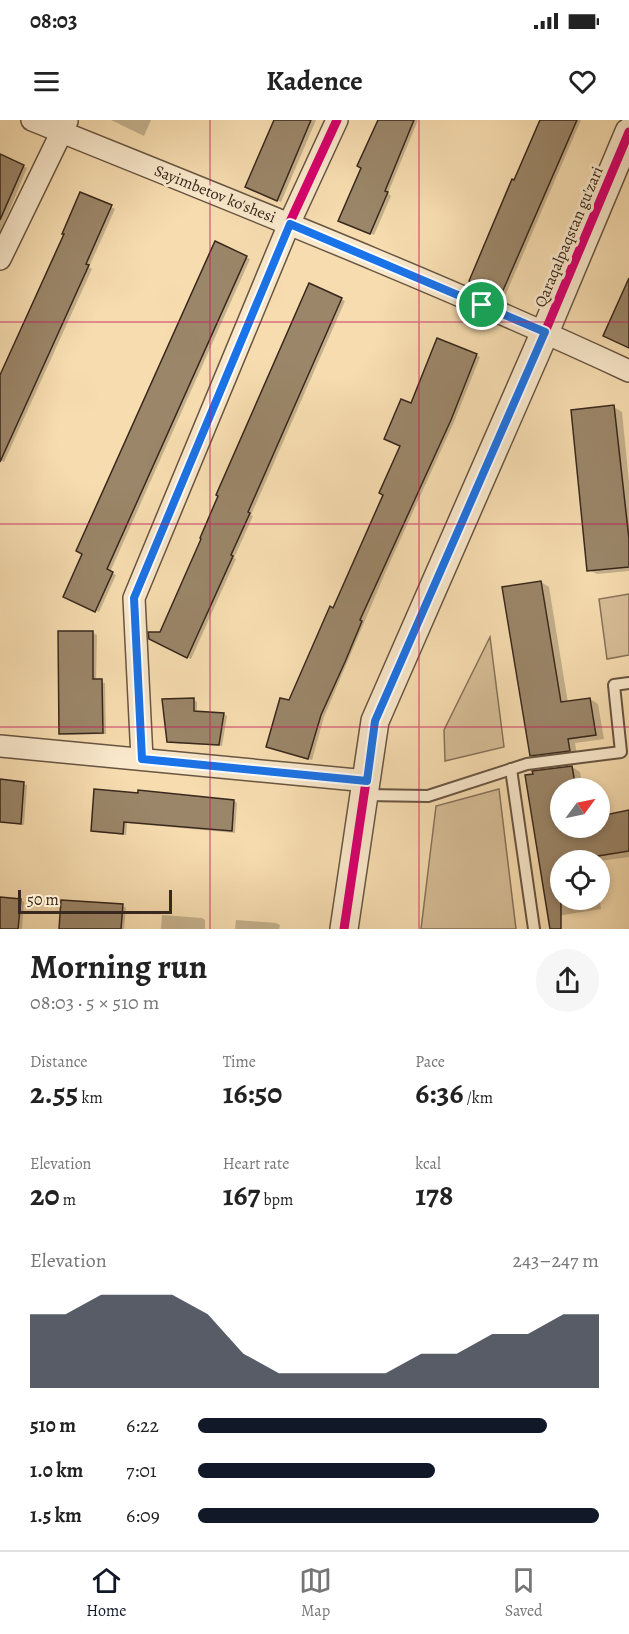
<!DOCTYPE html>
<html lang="en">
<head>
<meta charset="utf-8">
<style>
	:root { --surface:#fff; --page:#f6f6f6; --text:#222; --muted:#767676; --line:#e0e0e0; --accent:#111827 }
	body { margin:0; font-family:Alegreya,serif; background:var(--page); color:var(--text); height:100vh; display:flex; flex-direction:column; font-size:22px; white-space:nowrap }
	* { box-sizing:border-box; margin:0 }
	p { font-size:20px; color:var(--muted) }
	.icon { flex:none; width:33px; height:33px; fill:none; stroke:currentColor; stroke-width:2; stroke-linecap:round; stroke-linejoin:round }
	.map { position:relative; height:809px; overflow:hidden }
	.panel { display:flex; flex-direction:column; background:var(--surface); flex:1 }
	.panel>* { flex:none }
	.needle { width:39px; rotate:57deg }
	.fabs { position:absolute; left:550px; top:658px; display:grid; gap:12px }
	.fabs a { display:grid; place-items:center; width:60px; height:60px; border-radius:50%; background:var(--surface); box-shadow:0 3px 9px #0003; font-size:30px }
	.scale { position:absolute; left:18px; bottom:15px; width:154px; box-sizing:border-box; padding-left:6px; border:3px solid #38281d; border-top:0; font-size:16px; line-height:21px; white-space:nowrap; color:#38281d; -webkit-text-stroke:4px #f9e8cb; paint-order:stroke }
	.pin { position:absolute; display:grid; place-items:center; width:51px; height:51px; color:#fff; margin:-26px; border:3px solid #fff; border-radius:50%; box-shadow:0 2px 6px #0007 }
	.round { display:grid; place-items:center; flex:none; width:63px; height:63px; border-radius:32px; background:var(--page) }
	.head { display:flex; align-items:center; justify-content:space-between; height:102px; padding:0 30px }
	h1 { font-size:33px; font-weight:700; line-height:45px }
	.metrics { display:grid; grid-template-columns:repeat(3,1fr); gap:9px; height:102px; padding:6px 30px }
	.metrics div { display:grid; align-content:center }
	.metrics b { font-size:30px; font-weight:700 }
	.metrics small { font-size:16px; font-weight:400 }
	.metrics p { font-size:16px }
	.chart { height:168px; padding:12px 30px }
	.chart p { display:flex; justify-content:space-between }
	.chart svg { width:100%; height:108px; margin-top:6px; fill:var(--accent); opacity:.7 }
	ul { padding:0 30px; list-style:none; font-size:20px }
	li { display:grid; grid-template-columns:96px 72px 1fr; align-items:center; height:45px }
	li i { height:15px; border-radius:8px; background:var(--accent) }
	.status { display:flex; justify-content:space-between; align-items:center; height:42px; padding:0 30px; background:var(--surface); direction:ltr }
	.status svg { height:16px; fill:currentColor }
	header { display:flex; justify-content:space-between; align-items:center; height:78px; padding:0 30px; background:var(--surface); font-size:27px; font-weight:700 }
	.dock { display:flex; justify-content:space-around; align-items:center; height:84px; border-top:2px solid var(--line); background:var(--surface); font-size:16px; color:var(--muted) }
	.dock a { display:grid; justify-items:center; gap:3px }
	.dock .on { color:var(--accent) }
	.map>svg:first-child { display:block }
</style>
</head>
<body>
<div class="status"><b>08:03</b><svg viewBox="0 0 49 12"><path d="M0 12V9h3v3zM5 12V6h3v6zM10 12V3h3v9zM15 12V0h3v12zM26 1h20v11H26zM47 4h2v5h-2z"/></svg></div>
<header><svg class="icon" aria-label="menu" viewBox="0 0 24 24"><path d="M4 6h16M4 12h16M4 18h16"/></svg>Kadence<svg class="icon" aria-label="heart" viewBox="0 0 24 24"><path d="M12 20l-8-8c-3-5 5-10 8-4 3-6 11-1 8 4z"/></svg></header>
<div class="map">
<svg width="629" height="809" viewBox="0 0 629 809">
	<rect width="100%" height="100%" fill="#f6dcaf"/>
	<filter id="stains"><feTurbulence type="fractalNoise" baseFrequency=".00333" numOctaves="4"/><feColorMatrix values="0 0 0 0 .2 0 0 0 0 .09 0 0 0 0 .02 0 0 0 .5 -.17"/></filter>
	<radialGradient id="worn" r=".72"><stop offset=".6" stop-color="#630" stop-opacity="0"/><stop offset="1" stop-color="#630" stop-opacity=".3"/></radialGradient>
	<!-- green -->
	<g fill="#d6bd96" stroke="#87725a" stroke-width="1.5">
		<path d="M629,474v61l-22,4 -8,-60z"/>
		<path d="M490,517l14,110 -59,14 -1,-31z"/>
		<path d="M499,669l17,140h-95l15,-123z"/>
	</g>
	<!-- shadow -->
	<g fill="#0003">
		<path d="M111,0h40l-7,16z"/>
		<path d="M276,0h40l-35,82 -30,-13z"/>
		<path d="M379,0h39l-30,73 3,3 -17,39 -30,-13z"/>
		<path d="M542,0h39l-76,176 -30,-14z"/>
		<path d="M0,36l27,12 -27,65z"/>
		<path d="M81,73l34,16 -26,58 3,2 -88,193 -4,-2v-81l66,-145z"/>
		<path d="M216,123l34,16 -140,313 6,3 -17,37 -31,-13z"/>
		<path d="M310,165l35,16 -94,214 2,1 -19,42 2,1 -45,100 -41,-21 11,-5z"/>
		<path d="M476,235l4,2 -26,65 -68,149 -62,146 -12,43 -41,-12 18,-46 45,-92 51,-115 27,-90z"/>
		<path d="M614,287l8,5 7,70v89l-32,3 -8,-4z"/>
		<path d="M541,462l8,5 19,116 22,-4 8,5 6,35 -29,4 2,12 -38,5 -8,-5z"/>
		<path d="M93,513l4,2 -1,46 9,2 1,51 -42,1 -4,-2z"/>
		<path d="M194,580l3,2v10l27,2 3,2 -5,30 -49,-3 -4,-2z"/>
		<path d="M572,647l8,5 3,17h-22v39h39v-10l29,-6v45l-29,4h-39v39h39l1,9 -44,7 -30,-140z"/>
		<path d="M0,661l27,4 -3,40 -24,-3z"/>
		<path d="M96,671l138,10 3,2 -2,30 -108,-10 -1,12 -30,-3 -4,-2z"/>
		<path d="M0,779l20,1 4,2 -2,27h-22z"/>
		<path d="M122,786l4,2 -2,21h-64z"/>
		<path d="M162,795l40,3 3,2v9h-44z"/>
		<path d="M236,800l40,3 4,2 -1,4h-44z"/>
	</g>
	<!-- building -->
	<g fill="#9b8669" stroke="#38281d" stroke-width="1.5">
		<path d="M274,0h37l-34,81 -32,-14z"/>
		<path d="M378,0h36l-29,71 3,1 -18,42 -32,-13 23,-53 -4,-2z"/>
		<path d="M540,0h37l-76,175 -32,-14 43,-102 2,1z"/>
		<path d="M0,34l24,11 -24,55z"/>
		<path d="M80,72l32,13 -26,59 3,1 -89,197v-87l64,-141h-2z"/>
		<path d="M215,121l32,15 -140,313 6,3 -18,40 -32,-15 19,-43 -6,-3z"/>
		<path d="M629,158v70l-26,-12z"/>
		<path d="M309,163l33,15 -94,214 2,1 -19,42 2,1 -46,102 -38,-19 -1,-7h12l41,-93 -1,-1 18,-42 -2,-1z"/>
		<path d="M437,218l40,16 -26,66 -91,200 2,1 -17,41 -24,53 -13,44 -42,-12 14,-49 9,2 41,-94 3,2 50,-113 -4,-2 21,-47 -16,-7 17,-40 10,4z"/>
		<path d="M614,285l15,134v28l-42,4 -16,-161z"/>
		<path d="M541,461l20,121 29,-4 6,37 -28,4 2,12 -40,5 -28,-169z"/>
		<path d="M58,511h35v48h9l1,54 -44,1z"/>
		<path d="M194,578v13l30,2 -5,32 -52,-3 -5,-43z"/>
		<path d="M572,646l4,23h-15v39h39v-12l29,-6v41l-43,7v3h-25v68h-11l-25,-154 8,-1 -1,-3z"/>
		<path d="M0,659l24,3 -3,42 -21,-2z"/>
		<path d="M94,669l44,4v-3l96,10 -2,31 -108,-9 -1,12 -32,-3z"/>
		<path d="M0,777l21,2 -3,30h-18z"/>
		<path d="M61,780l62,4 -2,25h-62z"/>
	</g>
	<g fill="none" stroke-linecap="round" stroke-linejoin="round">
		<defs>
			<g id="service">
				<path d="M511,649l23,160"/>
				<path d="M366,675l62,1 99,-32 94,-12 -7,-67 15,-2"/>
			</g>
			<g id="minor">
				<path d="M32,0c200,81 401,160 597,251"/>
				<path d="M0,139l67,-138"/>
				<path d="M0,626l367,35"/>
				<path d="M142,639l-8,-161 155,-374 48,-104"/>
			</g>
			<path id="tertiary" d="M344,809l31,-208 170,-389 84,-200"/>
		</defs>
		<!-- service casing -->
		<use href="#service" stroke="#685542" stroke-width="14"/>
		<!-- minor casing -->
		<use href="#minor" stroke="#685542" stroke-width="24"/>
		<!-- tertiary casing -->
		<use href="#tertiary" stroke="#685542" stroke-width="30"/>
		<!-- service -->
		<use href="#service" stroke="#f9e8cb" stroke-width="10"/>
		<!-- minor -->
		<use href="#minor" stroke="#f9e8cb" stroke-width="21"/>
		<!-- tertiary -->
		<use href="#tertiary" stroke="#f9e8cb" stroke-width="27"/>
		<defs>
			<g id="cycleway">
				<path d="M142,639l-8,-161 155,-374 48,-104"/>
				<path d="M344,809l31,-208 170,-389 84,-200"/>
			</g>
		</defs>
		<!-- cycleway casing -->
		<use href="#cycleway" stroke="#f9e8cb" stroke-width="13"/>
		<!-- cycleway -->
		<use href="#cycleway" stroke="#d6006c" stroke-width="9"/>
	</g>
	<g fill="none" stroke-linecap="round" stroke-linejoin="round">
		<defs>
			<path id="route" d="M290,104l255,108 -170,389 -8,60 -225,-22 -8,-161z"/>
		</defs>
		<!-- route casing -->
		<use href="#route" stroke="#fff" stroke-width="12"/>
		<!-- route -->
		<use href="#route" stroke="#1a73e8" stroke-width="8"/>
	</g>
	<!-- grid -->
	<path fill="none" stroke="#c2185b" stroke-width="1.5" stroke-opacity="0.55" d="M210,0v809M419,0v809M0,202h629M0,404h629M0,607h629"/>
	<g text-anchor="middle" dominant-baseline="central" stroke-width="6" stroke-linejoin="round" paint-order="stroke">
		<!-- street labels -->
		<g font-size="16" fill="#38281d" stroke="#f9e8cb">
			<text transform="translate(215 74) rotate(22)">Sayimbetov ko'shesi</text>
			<text transform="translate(569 117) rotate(-67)">Qaraqalpaqstan gu'zari</text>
		</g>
	</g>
	<rect width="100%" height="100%" filter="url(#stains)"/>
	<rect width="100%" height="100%" fill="url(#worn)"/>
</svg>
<div class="fabs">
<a><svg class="needle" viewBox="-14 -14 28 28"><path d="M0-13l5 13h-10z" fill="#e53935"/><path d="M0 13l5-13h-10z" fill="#767676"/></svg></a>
<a><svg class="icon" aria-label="locate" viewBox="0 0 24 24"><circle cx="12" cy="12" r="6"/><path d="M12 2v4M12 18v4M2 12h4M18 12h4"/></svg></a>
</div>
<div class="scale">50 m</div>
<div class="pin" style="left:482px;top:185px;background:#1e9e55"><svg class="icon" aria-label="arrive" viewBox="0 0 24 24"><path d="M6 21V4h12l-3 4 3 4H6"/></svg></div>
</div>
<section class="panel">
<div class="head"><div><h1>Morning run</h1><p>08:03 · 5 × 510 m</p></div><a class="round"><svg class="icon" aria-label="share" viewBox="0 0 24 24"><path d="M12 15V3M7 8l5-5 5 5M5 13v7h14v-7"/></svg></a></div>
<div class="metrics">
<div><p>Distance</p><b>2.55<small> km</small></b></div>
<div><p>Time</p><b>16:50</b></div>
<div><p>Pace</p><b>6:36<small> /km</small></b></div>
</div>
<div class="metrics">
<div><p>Elevation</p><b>20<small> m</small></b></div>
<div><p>Heart rate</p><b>167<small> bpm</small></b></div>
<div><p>kcal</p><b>178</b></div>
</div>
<div class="chart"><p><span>Elevation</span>243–247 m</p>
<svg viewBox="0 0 160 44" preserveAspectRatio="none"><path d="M0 44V14L10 14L20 6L30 6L40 6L50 14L60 30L70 38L80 38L90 38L100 38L110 30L120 30L130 22L140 22L150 14L160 14V44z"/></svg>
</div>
<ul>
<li><b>510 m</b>6:22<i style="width:87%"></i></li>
<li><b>1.0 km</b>7:01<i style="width:59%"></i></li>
<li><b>1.5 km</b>6:09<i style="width:100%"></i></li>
</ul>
</section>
<nav class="dock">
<a class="on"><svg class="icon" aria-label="home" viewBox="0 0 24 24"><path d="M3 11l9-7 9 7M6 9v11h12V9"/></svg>Home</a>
<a><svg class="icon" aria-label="map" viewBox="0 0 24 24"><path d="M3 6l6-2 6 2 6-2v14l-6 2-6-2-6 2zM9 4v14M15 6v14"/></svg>Map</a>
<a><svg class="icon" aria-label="saved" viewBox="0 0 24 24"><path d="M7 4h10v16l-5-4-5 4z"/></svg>Saved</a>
</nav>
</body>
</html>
